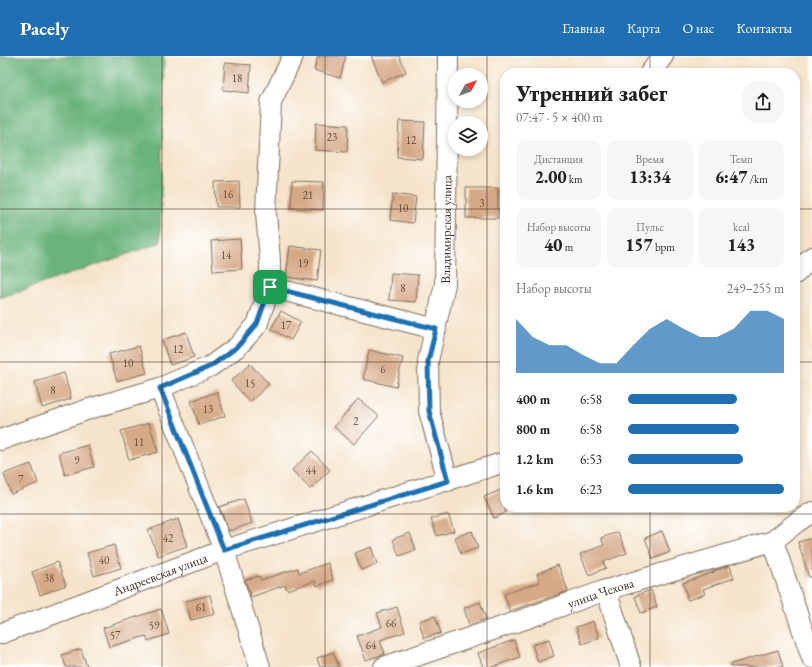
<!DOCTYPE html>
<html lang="ru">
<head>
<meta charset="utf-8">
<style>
	:root { --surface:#fff; --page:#f6f6f6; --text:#202124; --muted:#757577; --accent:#1f6fb2 }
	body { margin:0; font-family:"EB Garamond",serif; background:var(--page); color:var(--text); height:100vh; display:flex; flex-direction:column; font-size:15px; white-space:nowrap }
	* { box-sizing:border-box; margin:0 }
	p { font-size:13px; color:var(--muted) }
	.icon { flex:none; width:22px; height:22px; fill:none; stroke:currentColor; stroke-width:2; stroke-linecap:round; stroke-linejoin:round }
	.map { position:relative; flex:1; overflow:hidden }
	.side { position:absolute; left:500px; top:12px; width:300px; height:444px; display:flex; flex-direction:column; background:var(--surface); border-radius:16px; box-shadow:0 2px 6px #0003 }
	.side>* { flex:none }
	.needle { width:26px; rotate:49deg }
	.buttons { position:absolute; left:448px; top:12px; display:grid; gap:8px }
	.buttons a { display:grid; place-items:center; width:40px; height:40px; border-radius:50%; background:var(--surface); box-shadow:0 2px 6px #0003; font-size:20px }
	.pin { position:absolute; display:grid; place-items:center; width:34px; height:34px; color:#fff; margin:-17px; border-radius:8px; box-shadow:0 2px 6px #0006 }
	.round { display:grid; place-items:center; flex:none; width:42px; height:42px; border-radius:16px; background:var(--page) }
	.headline { display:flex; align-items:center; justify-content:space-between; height:68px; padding:0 16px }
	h1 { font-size:22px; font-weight:800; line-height:30px }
	.metrics { display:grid; grid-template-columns:repeat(3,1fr); gap:6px; height:68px; padding:4px 16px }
	.metrics div { display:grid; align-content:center; border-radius:10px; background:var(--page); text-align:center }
	.metrics b { font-size:17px; font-weight:800 }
	.metrics small { font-size:11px; font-weight:400 }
	.metrics p { font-size:11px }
	.chart { height:112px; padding:8px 16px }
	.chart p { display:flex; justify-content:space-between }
	.chart svg { width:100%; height:72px; margin-top:4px; fill:var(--accent); opacity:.7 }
	ul { padding:0 16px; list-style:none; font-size:13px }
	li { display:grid; grid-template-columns:64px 48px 1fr; align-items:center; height:30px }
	li i { height:10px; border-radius:5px; background:var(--accent) }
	header { display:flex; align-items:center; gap:24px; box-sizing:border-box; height:56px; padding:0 20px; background:var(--accent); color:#fff }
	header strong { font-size:19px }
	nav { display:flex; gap:22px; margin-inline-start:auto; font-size:14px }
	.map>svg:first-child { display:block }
</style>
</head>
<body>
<header>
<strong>Pacely</strong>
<nav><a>Главная</a><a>Карта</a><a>О нас</a><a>Контакты</a></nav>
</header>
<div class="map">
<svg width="812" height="611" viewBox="0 0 812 611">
	<rect width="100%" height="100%" fill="#fff"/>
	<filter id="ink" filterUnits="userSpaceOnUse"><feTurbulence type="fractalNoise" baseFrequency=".025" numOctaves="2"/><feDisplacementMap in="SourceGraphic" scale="8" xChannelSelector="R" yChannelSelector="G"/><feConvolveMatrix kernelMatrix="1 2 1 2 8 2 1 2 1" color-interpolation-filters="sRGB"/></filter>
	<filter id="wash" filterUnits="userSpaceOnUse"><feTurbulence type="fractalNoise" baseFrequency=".012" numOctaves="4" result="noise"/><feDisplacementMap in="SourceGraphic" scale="16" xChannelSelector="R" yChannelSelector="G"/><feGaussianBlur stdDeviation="0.9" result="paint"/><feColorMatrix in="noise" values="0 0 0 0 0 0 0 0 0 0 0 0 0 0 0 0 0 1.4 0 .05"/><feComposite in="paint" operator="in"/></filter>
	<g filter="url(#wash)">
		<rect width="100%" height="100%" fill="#f5e4cb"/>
		<!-- forest -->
		<path fill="#6bb47b" stroke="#536f4c" d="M0,0h164l-4,187 -160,55z"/>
		<g id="blocks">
			<!-- building -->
			<g fill="#d6a986">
				<path d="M318,0h28l-6,22 -26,-8z"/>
				<path d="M371,0h28l7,16 -24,10z"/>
				<path d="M225,7l26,2 -2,28 -26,-3z"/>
				<path d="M399,65l26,1 -2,37 -26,-2z"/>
				<path d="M316,67l32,2 -1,27 -32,-2z"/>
				<path d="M239,125l1,26h-24l-1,-25z"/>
				<path d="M292,125l32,1 -1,28 -32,-2z"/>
				<rect x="466" y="132" width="32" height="30"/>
				<path d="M393,138l23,3 -3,26 -23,-3z"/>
				<path d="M240,183l2,30 -29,2 -2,-30z"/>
				<path d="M290,190l31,4 -4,31 -31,-4z"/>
				<path d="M391,217l27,2 -2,27 -27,-2z"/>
				<path d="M281,255l20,11 -10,18 -20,-11z"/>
				<path d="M186,276l8,25 -24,8 -8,-25z"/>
				<path d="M139,290l8,27 -30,8 -8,-27z"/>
				<path d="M369,294l34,8 -7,29 -33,-8z"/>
				<path d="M250,308l19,20 -19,18 -19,-21z"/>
				<path d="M64,317l7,26 -29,9 -7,-26z"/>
				<path d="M217,336l8,24 -26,9 -8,-24z"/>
				<path d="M358,343l21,17 -25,28 -20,-17z"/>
				<path d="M149,367l9,29 -29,8 -8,-29z"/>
				<path d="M88,389l6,22 -29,8 -6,-22z"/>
				<path d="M312,395l18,19 -20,19 -18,-19z"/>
				<path d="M31,408l7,19 -27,11 -7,-20z"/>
				<path d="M505,432v25l-11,5 -10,-21z"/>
				<path d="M244,443l8,24 -23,8 -10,-24z"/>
				<path d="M448,458l6,17 -17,5 -6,-17z"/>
				<path d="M178,463l9,27 -29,10 -10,-26z"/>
				<path d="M472,475l6,17 -17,6 -6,-17z"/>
				<path d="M662,475l8,21 -17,7 -8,-21z"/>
				<path d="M618,476l9,21 -24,9 3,6 -17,7 -9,-21 24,-9 -3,-7z"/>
				<path d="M410,477l6,17 -17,6 -6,-17z"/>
				<path d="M812,482v39h-3l-11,-35z"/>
				<path d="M114,489l7,23 -27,8 -7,-23z"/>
				<path d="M371,491l6,17 -16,6 -6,-17z"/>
				<path d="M57,506l9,23 -26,10 -8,-23z"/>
				<path d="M328,507l5,17 -16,6 -2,-5 -28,9 -2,-5 -34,12 -6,-17 14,-4 2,4 37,-12 1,5z"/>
				<path d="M558,509l10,26 -58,20 -6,-17 36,-12 -3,-8z"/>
				<path d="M730,510l4,12 -31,11 2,5 -17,6 -5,-17 31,-11 -1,-1z"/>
				<path d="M651,534l6,17 -16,6 -6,-17z"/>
				<path d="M210,539l5,19 -24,6 -5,-19z"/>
				<path d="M480,546l6,17 -17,6 -5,-17z"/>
				<path d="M397,551l8,25 -25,8 5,14 -19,6 -9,-24 25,-9 -5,-14z"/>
				<path d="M161,553l8,25 -21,7 -2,-5 -37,11 -6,-19z"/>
				<path d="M435,560l6,17 -17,5 -5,-17z"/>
				<path d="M593,565l6,17 -17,6 -6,-17z"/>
				<path d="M549,583l5,17 -16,6 -6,-17z"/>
				<path d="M514,584l6,17 -28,10h-9l-5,-14z"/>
				<path d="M81,593l6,18h-21l-4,-12z"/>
				<path d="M778,594l5,17h-52v-3z"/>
				<path d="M333,596l6,15h-19l-3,-9z"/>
			</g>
		</g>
	</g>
	<g filter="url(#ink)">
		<use href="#blocks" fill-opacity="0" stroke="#7c6b5b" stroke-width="1"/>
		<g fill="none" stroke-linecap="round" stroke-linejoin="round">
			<defs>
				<g id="minor">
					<path d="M650,17l13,-17"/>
					<path d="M795,218l17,-17"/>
					<path d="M270,231l166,42"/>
					<path d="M160,332l64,162 36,117"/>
					<path d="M0,384l89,-31 71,-21 51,-22 26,-19 20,-22 13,-38v-27l-4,-47 5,-111 22,-46"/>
					<path id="s1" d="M448,425l-19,-70 -1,-50 17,-77 3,-228"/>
					<path d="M773,485l39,117"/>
					<path d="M606,534l25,77"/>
					<path id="s2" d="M0,578l224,-84 281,-88"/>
					<path id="s3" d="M384,611l141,-48 81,-29 167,-49 24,-19 15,-10"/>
				</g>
			</defs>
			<!-- minor casing -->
			<use href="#minor" stroke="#7c6b5b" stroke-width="22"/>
			<!-- minor -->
			<use href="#minor" stroke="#fff" stroke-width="20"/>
		</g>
	</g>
	<g fill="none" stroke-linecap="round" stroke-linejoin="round" filter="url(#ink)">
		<defs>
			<path id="route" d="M270,231l166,42 -8,32 1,50 19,70 -224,69 -64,-162 51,-22 26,-19 20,-23z"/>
		</defs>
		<!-- route casing -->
		<use href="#route" stroke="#fff" stroke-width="8"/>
		<!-- route -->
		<use href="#route" stroke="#1f6fb2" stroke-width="5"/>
	</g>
	<!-- grid -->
	<path fill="none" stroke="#3b2a1e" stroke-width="1" stroke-opacity="0.55" d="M162,0v611M325,0v611M487,0v611M650,0v17M0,153h505M795,153h17M0,306h505M795,306h17M650,451v160M0,458h812"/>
	<g text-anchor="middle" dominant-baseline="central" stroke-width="3" stroke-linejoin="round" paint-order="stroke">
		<!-- number labels -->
		<g font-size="11" fill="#624a38">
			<text x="237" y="22">18</text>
			<text x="332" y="81">23</text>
			<text x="411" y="84">12</text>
			<text x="228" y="138">16</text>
			<text x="308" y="139">21</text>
			<text x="482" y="147">3</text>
			<text x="403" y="152">10</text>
			<text x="226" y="199">14</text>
			<text x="303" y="207">19</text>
			<text x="403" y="232">8</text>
			<text x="286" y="269">17</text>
			<text x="178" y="293">12</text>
			<text x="128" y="307">10</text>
			<text x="383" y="313">6</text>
			<text x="250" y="327">15</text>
			<text x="53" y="334">8</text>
			<text x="208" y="353">13</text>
			<text x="356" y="365">2</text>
			<text x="139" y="386">11</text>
			<text x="77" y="404">9</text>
			<text x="311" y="414">44</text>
			<text x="21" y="423">7</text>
			<text x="168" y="482">42</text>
			<text x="104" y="504">40</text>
			<text x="49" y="522">38</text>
			<text x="201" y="551">61</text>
			<text x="391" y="567">66</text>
			<text x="154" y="569">59</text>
			<text x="115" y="579">57</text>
			<text x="371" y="589">64</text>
		</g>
		<!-- street labels -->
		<g font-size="13" fill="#3b2a1e" stroke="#fff">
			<text stroke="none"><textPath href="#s1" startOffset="256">Владимирская улица</textPath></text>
			<text stroke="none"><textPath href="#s2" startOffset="171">Андреевская улица</textPath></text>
			<text stroke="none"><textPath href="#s3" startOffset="229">улица Чехова</textPath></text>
		</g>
	</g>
</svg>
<div class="buttons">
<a><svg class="needle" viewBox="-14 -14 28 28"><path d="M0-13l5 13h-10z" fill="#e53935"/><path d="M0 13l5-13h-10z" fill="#757577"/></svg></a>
<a><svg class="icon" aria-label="layers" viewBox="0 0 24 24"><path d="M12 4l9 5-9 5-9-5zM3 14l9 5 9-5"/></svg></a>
</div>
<div class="pin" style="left:270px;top:231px;background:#1e9e55"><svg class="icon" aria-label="arrive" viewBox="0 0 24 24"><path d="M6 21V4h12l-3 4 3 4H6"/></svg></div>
<section class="side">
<div class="headline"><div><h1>Утренний забег</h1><p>07:47 · 5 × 400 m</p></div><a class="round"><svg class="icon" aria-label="share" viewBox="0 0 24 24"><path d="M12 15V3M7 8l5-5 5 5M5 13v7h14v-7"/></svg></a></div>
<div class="metrics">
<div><p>Дистанция</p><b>2.00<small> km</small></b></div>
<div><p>Время</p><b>13:34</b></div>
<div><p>Темп</p><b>6:47<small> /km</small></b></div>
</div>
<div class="metrics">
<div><p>Набор высоты</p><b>40<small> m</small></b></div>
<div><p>Пульс</p><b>157<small> bpm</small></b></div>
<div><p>kcal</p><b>143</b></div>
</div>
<div class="chart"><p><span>Набор высоты</span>249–255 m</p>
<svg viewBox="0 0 160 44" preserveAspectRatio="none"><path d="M0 44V11L10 22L20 27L30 27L40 33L50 38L60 38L70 27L80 17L90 11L100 17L110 22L120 22L130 17L140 6L150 6L160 11V44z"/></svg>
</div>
<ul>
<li><b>400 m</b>6:58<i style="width:70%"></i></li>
<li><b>800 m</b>6:58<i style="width:71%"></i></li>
<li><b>1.2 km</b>6:53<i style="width:74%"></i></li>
<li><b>1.6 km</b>6:23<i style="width:100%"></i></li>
</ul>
</section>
</div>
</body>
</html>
